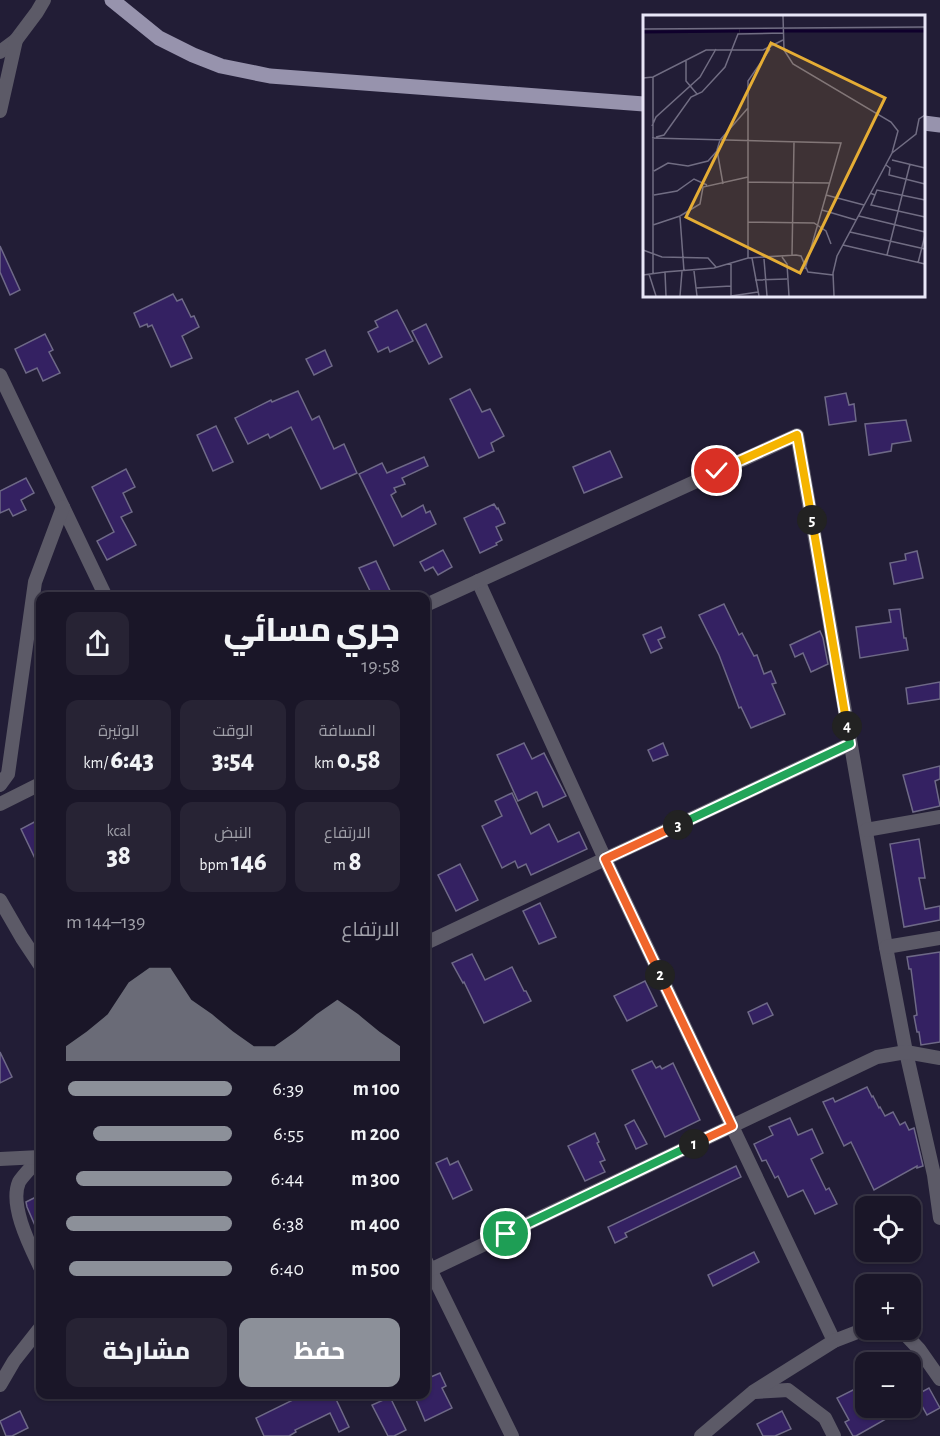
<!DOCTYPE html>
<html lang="ar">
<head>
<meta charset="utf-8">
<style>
	:root { --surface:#1a1628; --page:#272334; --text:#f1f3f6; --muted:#9f9fa8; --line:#383545; --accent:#8c9099 }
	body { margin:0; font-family:"Alegreya Sans",Cairo,sans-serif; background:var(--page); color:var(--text); direction:rtl; height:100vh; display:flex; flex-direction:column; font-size:22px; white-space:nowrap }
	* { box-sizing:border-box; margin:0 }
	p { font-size:20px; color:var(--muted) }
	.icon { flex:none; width:33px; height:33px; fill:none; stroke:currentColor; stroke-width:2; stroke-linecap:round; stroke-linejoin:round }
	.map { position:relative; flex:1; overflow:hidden; direction:ltr }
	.sheet { position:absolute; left:36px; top:592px; width:394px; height:807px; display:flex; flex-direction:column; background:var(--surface); border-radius:12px; box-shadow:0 2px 4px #0004,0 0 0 2px var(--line); direction:rtl }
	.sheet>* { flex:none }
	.fabs { position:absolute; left:855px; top:1196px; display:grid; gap:12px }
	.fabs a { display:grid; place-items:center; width:66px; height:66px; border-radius:12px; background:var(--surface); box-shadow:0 2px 4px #0004,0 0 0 2px var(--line); font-size:30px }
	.pin { position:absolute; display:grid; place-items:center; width:51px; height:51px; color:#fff; margin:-26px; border:3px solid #fff; border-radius:50%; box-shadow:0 2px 6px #0007 }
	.km { position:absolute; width:30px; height:30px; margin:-15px; border-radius:50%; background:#222; color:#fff; font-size:16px; line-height:30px; text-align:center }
	.round { display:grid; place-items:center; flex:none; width:63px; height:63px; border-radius:12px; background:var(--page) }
	.head { display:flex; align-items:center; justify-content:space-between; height:102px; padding:0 30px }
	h1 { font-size:33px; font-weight:800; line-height:45px }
	.figures { display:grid; grid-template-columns:repeat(3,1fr); gap:9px; height:102px; padding:6px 30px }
	.figures div { display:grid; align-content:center; border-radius:12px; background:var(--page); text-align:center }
	.figures b { font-size:26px; font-weight:800 }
	.figures small { font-size:16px; font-weight:400 }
	.figures p { font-size:16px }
	.chart { height:168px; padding:12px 30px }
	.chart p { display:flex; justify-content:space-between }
	.chart svg { width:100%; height:108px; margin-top:6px; fill:var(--accent); opacity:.7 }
	.button { display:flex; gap:12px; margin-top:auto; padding:12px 30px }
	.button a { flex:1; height:69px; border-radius:12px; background:var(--accent); color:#fff; font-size:24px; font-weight:800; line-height:69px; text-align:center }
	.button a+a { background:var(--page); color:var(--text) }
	ul { padding:0 30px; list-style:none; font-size:20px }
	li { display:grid; grid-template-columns:96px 72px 1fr; align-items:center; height:45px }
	li i { height:15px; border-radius:8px; background:var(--accent) }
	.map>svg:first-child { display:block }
</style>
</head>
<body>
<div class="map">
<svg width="940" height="1436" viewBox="0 0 940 1436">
	<rect width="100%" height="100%" fill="#221d36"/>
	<!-- building -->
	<g fill="#342162" stroke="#6e6987" stroke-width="1.5">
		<path d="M0,246l20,44 -10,5 -10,-23z"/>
		<path d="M173,294l4,7 5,-2 9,18 3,-1 5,11 -17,9 10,22 -21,9 -19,-42 -4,2 -1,-3 -7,3 -6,-14z"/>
		<path d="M397,310l16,31 -23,11 -2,-5 -10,5 -10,-20 10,-5 -3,-6z"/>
		<path d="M426,324l16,33 -13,7 -17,-33z"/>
		<path d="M45,334l8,16 -4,2 11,21 -17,8 -6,-13 -11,5 -11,-24z"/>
		<path d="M325,350l7,16 -18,9 -8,-16z"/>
		<path d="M470,389l12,23 8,-3 14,27 -13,7 3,8 -15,7 -29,-59z"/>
		<path d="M298,391l14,29 7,-4 15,33 10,-5 13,29 -36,16 -30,-62 -21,11 -2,-4 -20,10 -13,-26 36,-18 1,2z"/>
		<path d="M846,393l3,12 5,-1 2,17 -27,4 -4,-28z"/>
		<path d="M906,420l5,21 -19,3 -1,7 -22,4 -4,-31z"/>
		<path d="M216,426l17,36 -20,9 -16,-36z"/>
		<path d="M610,451l12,26 -38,16 -11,-26z"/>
		<path d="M424,457l4,9 -26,12 3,6 -11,4 2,4 -5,3 11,22 21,-12 3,8 4,-2 6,13 -42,22 -35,-72 23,-11 5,10z"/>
		<path d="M126,469l9,18 -12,6 9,19 -11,5 15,28 -29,15 -10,-19 17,-9 -22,-45z"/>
		<path d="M26,478l8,15 -13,7 5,10 -13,6 -4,-7 -9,4v-22z"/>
		<path d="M494,504l3,5 1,-1 7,15 -9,4 6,13 -6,3 1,2 -17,8 -16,-35z"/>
		<path d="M443,550l9,17 -14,8 -5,-8 -8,4 -5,-9z"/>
		<path d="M917,551l6,27 -29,6 -4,-21 16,-3 -1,-6z"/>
		<path d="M376,561l17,36h-20l-14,-29z"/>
		<path d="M724,604l15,31 3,-2 12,23 3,-1 7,19 7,-3 5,12 -4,1 13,30 -34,14 -10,-21 -2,1 -20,-53 -20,-40z"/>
		<path d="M900,609l4,29h2l2,12 -48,8 -4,-31 35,-5 -2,-12z"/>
		<path d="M661,627l4,10 -7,3 4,8 -11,5 -8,-18z"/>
		<path d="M820,631l3,7 5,26 -17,8 -8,-19 -8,4 -5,-12z"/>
		<path d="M940,682v17l-32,5 -2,-16z"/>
		<path d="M524,743l8,16 12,-6 22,43 -23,11 -6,-15h-1l-18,9 -21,-46z"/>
		<path d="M663,743l5,12 -15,6 -5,-11z"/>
		<path d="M940,766v13l-5,2 5,25 -27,6 -10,-37z"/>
		<path d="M512,793l19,41 18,-10 9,18 21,-10 8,17 -56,26 -5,-11 -8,4 -3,-7 -13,7 -20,-42 20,-10 -7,-15z"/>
		<path d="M40,819v50l-19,-40z"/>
		<path d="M919,839l6,39h-6l6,31 15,-3v14l-36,7 -14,-83z"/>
		<path d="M460,864l18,36 -22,11 -18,-36z"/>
		<path d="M540,903l16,34 -17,7 -16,-33z"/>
		<path d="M940,952v90l-19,3 -2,-13h-2l-3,-16 3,-1 -6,-46h-2l-2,-12z"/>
		<path d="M472,954l13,26 27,-13 12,24h2l5,10 -47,22 -20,-41 -1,1 -11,-20z"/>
		<path d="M645,981l12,25 -30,15 -13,-25z"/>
		<path d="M767,1003l6,12 -20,9 -5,-12z"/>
		<path d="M0,1052l12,25 -12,6z"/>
		<path d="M652,1061l4,7 4,-2 2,3 11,-6 27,57 -35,17 -33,-67z"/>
		<path d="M867,1087l5,10 1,-1 6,12 1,-1 5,9 8,-4 7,13 5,-3 4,8 5,-2 9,38 -6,2v-2l-43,24 -23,-48 -7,4 -21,-44 10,-4 2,4z"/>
		<path d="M790,1118l8,17 14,-6 11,24 -12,6 15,31 3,-2 8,16 -22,10 -12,-24 -15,7 -10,-21 -3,2 -9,-18 -4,1 -8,-17 19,-9 -4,-8z"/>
		<path d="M634,1120l13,24 -11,5 -11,-24z"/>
		<path d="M595,1133l4,9 -2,1 8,17 -5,2 5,10 -20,9 -17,-35z"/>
		<path d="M447,1158l3,7 8,-4 14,29 -19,9 -17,-36z"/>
		<path d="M736,1166l5,11 -116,56 2,4 -12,6 -7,-16z"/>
		<path d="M40,1195v42l-13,-30 -1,-5z"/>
		<path d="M754,1252l5,10 -46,24 -5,-11z"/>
		<path d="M440,1373l6,13 -4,2 10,20 -27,13 -11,-26h12v-16z"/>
		<path d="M859,1387l7,13v7h41l-51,29h-3l-8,-14 4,-2 -12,-22z"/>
		<path d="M929,1388l11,20 -13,7 -11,-20z"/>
		<path d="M299,1395h35l15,32 -10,5 -9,-19 -35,17 1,2 -7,4h-25l-8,-18 37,-18 -1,-2z"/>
		<path d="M390,1397l16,33 -12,6h-6l-16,-31z"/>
		<path d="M20,1411l8,17 -16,8h-6l-6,-15z"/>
		<path d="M782,1411l9,18 -16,7h-12l-6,-12z"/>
	</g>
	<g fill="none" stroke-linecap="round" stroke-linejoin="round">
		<!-- street -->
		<g stroke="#5c5a67" stroke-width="14">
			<path d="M0,52l16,-12 21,-28 7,-12"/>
			<path d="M0,111l16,-71"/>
			<path d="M0,375l106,222"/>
			<path d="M478,581l127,278 229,482"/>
			<path d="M426,605l371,-170 89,512 20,105 28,123 6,43"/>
			<path d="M0,785l8,-11 27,-192 28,-75"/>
			<path d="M0,804l40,-20"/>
			<path d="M866,830l74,-13"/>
			<path d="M0,900l22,38 18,27"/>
			<path d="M426,943l424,-199"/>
			<path d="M886,947l54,-9"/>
			<path d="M40,1157c-5,7 -17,18 -21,25 -10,23 11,64 21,85"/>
			<path d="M0,1159l40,-2"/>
			<path d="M426,1261l86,175"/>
			<path d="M430,1270l447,-213 29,-5 34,6"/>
			<path d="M900,1329l19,20 21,30"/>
			<path d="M0,1385l14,-24 26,-33"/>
			<path d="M755,1392l33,-2 37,28 9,18"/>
			<path d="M701,1436l52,-44 81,-51 26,-10 8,-2"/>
		</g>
		<!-- primary -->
		<g stroke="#9793ad" stroke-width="15">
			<path d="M112,0l47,38 34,17 28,11 49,10 374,28"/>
			<path d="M924,123l16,2"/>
		</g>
	</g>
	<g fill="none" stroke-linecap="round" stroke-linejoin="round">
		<defs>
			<path id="split-1" d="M506,1234l188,-90"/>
			<path id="split-2" d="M660,975l72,151 -38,18"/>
			<path id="split-3" d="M660,975l-55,-116 73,-34"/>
			<path id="split-4" d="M678,825l172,-81 -3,-18"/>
			<path id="split-5" d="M812,520l35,206"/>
			<path id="split-6" d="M717,471l80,-36 15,85"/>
		</defs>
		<!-- split-1 casing -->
		<use href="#split-1" stroke="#fff" stroke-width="12"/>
		<!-- split-2 casing -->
		<use href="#split-2" stroke="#fff" stroke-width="12"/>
		<!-- split-3 casing -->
		<use href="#split-3" stroke="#fff" stroke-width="12"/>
		<!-- split-4 casing -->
		<use href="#split-4" stroke="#fff" stroke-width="12"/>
		<!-- split-5 casing -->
		<use href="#split-5" stroke="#fff" stroke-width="12"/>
		<!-- split-6 casing -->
		<use href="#split-6" stroke="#fff" stroke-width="12"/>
		<!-- split-1 -->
		<use href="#split-1" stroke="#22a559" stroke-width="8"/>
		<!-- split-2 -->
		<use href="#split-2" stroke="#f0652b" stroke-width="8"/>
		<!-- split-3 -->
		<use href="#split-3" stroke="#f0652b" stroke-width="8"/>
		<!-- split-4 -->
		<use href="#split-4" stroke="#22a559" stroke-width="8"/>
		<!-- split-5 -->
		<use href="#split-5" stroke="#f5b400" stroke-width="8"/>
		<!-- split-6 -->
		<use href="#split-6" stroke="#f5b400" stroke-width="8"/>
	</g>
	<!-- overview -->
	<g transform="translate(643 15)">
		<rect width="282" height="282" fill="#221d36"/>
		<path fill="none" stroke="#0f002c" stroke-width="3" d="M97,16h185M0,17l96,-1"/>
		<path fill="none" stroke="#716d83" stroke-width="1.5" d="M140,1l1,34 9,14 98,58 7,9 -6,22 -55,103 -4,17 1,23M0,14l282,-2M43,46v20l11,13M0,63l10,-1 53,-27h57l20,-10M9,111l4,-9 44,-40 16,-28M13,122l8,-2 27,-38 11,-5 23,-25 13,-33 45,-1M9,123l189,5 -36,126M249,138l24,-19 3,-15 6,-4M249,145l33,8M243,150l4,3 -1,7 36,9M11,156l14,-8 20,3 20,-5 9,-10M105,167l82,1M80,169l-6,-34 3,-10 28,-32M227,178l5,2 -4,10 54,12M11,180l23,-4 17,-12 13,6M183,180l38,10M232,180l2,-5 48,10M179,195l34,10M216,201l66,16M37,202l4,54M105,207l66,1 12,8 5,13M10,210l27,-9 20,-12 3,-17 45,-10M207,217l75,17M200,230l82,19M0,235l19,7 46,1 8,9M149,240l2,-113M244,240l23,-91M139,242l5,7 2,32M105,243v-177l22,-32M109,243l7,38M121,244l3,37M275,248l7,-28M51,256l3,25M10,258v-196M6,259l7,22M0,260l22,-3M112,265l32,-1M53,273l35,-2M23,281l-1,-24 49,-4 34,-10 48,-3 5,1 7,16 25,3M37,281l2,-25M88,281v-33M88,281l27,-4"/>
		<path fill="#e5ad35" fill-opacity="0.15" stroke="#e5ad35" stroke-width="3" d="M128,28l114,55 -85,175 -114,-56z"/>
		<rect width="282" height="282" fill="none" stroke="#e8e6f7" stroke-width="3"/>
	</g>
</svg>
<div class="fabs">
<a><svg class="icon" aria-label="locate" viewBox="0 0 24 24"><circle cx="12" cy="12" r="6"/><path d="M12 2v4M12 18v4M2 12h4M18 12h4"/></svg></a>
<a>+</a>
<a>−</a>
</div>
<div class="pin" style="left:506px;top:1234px;background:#1e9e55"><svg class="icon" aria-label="arrive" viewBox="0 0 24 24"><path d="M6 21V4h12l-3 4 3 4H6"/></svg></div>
<div class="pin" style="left:717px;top:471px;background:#d93025"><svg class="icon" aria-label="check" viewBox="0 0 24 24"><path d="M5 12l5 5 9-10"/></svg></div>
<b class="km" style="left:694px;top:1144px">1</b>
<b class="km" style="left:660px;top:975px">2</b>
<b class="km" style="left:678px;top:825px">3</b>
<b class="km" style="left:847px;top:726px">4</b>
<b class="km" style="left:812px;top:520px">5</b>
<section class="sheet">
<div class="head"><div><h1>جري مسائي</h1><p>19:58</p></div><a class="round"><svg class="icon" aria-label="share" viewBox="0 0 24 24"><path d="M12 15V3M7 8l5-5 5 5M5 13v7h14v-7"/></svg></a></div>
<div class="figures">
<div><p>المسافة</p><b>0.58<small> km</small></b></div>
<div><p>الوقت</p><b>3:54</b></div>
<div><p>الوتيرة</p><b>6:43<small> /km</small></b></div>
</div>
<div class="figures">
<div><p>الارتفاع</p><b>8<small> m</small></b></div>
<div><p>النبض</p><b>146<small> bpm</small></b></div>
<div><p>kcal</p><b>38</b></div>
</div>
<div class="chart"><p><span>الارتفاع</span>139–144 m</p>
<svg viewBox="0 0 160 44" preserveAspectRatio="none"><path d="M0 44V38L10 32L20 25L30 12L40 6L50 6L60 19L70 25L80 32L90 38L100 38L110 32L120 25L130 19L140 25L150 32L160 38V44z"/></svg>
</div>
<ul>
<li><b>100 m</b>6:39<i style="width:99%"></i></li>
<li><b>200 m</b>6:55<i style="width:84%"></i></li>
<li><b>300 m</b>6:44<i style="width:94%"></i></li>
<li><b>400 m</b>6:38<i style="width:100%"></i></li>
<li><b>500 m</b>6:40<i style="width:98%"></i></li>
</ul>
<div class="button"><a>حفظ</a><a>مشاركة</a></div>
</section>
</div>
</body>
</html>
